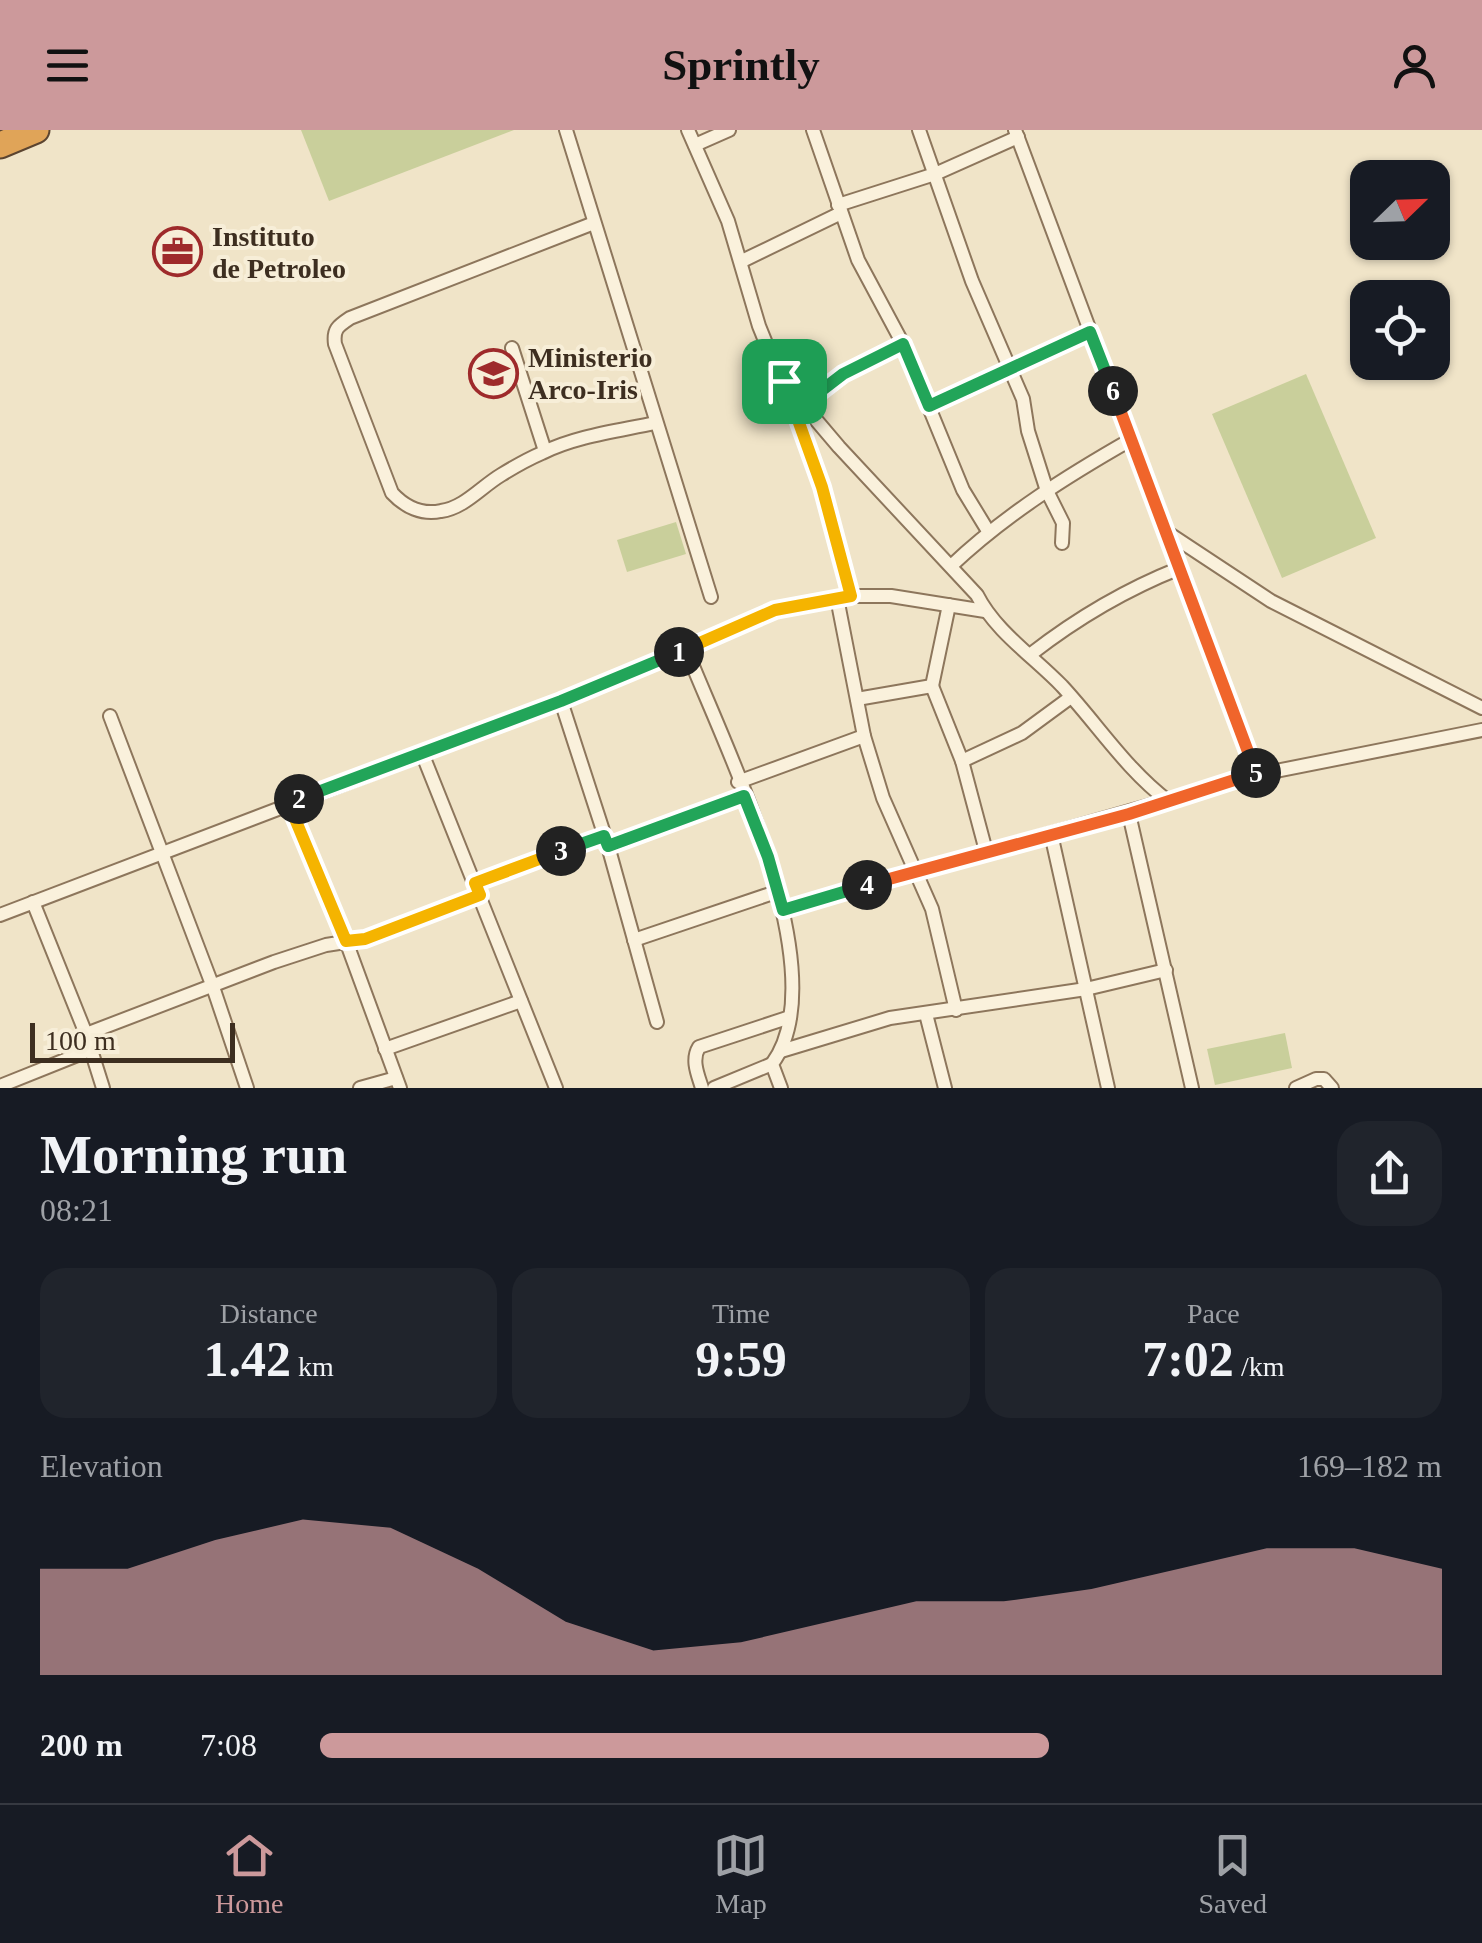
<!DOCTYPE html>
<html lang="en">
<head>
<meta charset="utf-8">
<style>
	:root { --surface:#171b24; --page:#20242c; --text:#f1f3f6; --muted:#9ea1a6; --line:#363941; --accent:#cc999b }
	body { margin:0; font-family:Georgia,serif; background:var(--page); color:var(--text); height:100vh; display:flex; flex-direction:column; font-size:38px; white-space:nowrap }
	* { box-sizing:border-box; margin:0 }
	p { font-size:32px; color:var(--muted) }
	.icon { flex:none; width:55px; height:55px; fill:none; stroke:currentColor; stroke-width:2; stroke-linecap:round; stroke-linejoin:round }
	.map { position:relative; height:958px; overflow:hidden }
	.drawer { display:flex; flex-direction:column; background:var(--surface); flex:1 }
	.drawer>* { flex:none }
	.needle { width:65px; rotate:67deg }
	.controls { position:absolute; left:1350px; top:30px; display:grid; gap:20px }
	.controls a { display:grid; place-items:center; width:100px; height:100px; border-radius:20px; background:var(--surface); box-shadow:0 2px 8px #0004; font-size:50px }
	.scale { position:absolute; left:30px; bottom:25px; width:205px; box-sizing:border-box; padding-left:10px; border:5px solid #3d2e20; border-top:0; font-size:28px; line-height:35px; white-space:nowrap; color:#3d2e20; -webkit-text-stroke:8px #f7eed8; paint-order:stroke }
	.pin { position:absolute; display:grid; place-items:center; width:85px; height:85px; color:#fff; margin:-42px; border-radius:20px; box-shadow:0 5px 15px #0006 }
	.km { position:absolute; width:50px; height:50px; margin:-25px; border-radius:50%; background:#222; color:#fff; font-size:28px; line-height:50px; text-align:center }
	.round { display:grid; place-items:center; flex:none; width:105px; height:105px; border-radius:30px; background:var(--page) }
	.summary { display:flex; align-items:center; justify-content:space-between; height:170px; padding:0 40px }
	h1 { font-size:55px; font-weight:800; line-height:75px }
	.stats { display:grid; grid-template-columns:repeat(3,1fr); gap:15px; height:170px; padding:10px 40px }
	.stats div { display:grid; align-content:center; border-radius:25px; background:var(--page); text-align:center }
	.stats b { font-size:50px; font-weight:800 }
	.stats small { font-size:28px; font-weight:400 }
	.stats p { font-size:28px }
	.chart { height:280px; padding:20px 40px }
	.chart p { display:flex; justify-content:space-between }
	.chart svg { width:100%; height:180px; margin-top:10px; fill:var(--accent); opacity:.7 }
	ul { padding:0 40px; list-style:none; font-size:32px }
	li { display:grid; grid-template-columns:160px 120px 1fr; align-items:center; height:75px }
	li i { height:25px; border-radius:12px; background:var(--accent) }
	header { display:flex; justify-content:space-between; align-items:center; height:130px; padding:0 40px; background:var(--accent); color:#111; font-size:45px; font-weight:800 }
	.dock { display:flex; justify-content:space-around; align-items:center; height:140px; border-top:2px solid var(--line); background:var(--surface); font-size:28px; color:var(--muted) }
	.dock a { display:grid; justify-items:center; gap:5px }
	.dock .active { color:var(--accent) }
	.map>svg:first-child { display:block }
</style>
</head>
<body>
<header><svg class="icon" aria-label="menu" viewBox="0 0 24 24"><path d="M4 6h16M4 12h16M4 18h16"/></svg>Sprintly<svg class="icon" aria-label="person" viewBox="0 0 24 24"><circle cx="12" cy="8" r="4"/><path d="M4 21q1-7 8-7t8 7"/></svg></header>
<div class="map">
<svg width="1482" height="958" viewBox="0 0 1482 958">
	<rect width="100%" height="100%" fill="#f0e4c8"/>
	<!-- green -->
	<g fill="#c9cf9b">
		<path d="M301,0h213l-185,71z"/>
		<path d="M1306,244l70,164 -94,40 -70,-164z"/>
		<path d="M676,392l10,32 -59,18 -10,-32z"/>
		<path d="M1285,903l7,35 -77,17 -8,-36z"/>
	</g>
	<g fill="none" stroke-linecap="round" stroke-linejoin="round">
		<defs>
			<g id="street">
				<path d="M566,0l145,467"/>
				<path d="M688,0l40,91 31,105 55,136 37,134"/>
				<path d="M813,0l45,130 45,84 60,146 25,41"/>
				<path d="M919,0l53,151 51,118 5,32 19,60 16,32 -1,20"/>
				<path d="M1015,0l241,645"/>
				<path d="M695,15l34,-15"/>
				<path d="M838,75l97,-31 83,-37"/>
				<path d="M594,93l-244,95c-12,8 -17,11 -15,26l57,149c13,14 30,22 49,18 23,-3 40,-24 60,-36 13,-8 27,-16 41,-22 34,-17 76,-22 113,-30"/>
				<path d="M742,131l99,-48"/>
				<path d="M512,218l33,103"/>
				<path d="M783,251l56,66 138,148c18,36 57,62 85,91 36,39 64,83 106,115"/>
				<path d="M804,274l39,-30 60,-30"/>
				<path d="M929,276l160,-74"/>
				<path d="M1168,403l103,68 211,107"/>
				<path d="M951,436c54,-51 116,-90 181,-127"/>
				<path d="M837,468l27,138 19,62 49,111 24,101"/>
				<path d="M686,519c37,94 153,324 86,415l9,24"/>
				<path d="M1031,524c45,-35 96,-65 149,-86"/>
				<path d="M932,556l30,75 24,90"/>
				<path d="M857,569l75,-13 17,-81"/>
				<path d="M561,571l47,145 49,176"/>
				<path d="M110,586l103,271 34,101"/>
				<path d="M422,623l134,335"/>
				<path d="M962,631l60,-28 49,-36"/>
				<path d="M738,652l126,-46"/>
				<path d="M288,673l58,138 54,147"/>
				<path d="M1129,684l63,274"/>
				<path d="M1051,704l57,254"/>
				<path d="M608,716l136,-50"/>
				<path d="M475,753l129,-47"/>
				<path d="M33,772l53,132 17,54"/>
				<path d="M783,780l473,-135 226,-45"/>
				<path d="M0,785l561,-214 214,-91 76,-14h40l94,15"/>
				<path d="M634,810l145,-49"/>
				<path d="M926,884l19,74"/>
				<path d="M86,904l188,-72 52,-17 39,-6 115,-44"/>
				<path d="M385,919l136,-48"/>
				<path d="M781,921l109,-33 196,-29 80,-19"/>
				<path d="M0,956l90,-36"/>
				<path d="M360,958l36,-10"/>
				<path d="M702,958c-4,-13 -11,-28 -3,-41l91,-30"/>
				<path d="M714,958l58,-24"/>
				<path d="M1296,958l20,-9h8l8,9"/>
			</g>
			<path id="highway" d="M0,15l36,-15"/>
		</defs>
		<!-- street casing -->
		<use href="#street" stroke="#8d765c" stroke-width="16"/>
		<!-- highway casing -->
		<use href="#highway" stroke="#5b4430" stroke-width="29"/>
		<!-- street -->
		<use href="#street" stroke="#faf1dc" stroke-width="12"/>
		<!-- highway -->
		<use href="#highway" stroke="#e0a458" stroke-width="25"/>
	</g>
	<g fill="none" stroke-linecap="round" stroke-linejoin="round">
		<defs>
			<path id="split-1" d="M679,522l96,-42 76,-14 -29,-109 -38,-106"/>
			<path id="split-2" d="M299,669l262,-98 118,-49"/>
			<path id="split-3" d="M299,669l-11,3 58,139 19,-2 115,-44 -5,-12 86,-32"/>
			<path id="split-4" d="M561,721l43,-15 4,10 136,-50 24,61 15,53 84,-25"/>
			<path id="split-5" d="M867,755l262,-71 127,-41"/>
			<path id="split-6" d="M1113,261l143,382"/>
			<path id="split-7" d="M784,251l20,23 39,-30 60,-30 26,62 161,-74 23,59"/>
		</defs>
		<!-- split-1 casing -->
		<use href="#split-1" stroke="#fff" stroke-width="20"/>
		<!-- split-2 casing -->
		<use href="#split-2" stroke="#fff" stroke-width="20"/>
		<!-- split-3 casing -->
		<use href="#split-3" stroke="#fff" stroke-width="20"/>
		<!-- split-4 casing -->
		<use href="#split-4" stroke="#fff" stroke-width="20"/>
		<!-- split-5 casing -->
		<use href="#split-5" stroke="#fff" stroke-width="20"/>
		<!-- split-6 casing -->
		<use href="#split-6" stroke="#fff" stroke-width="20"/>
		<!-- split-7 casing -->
		<use href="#split-7" stroke="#fff" stroke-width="20"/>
		<!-- split-1 -->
		<use href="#split-1" stroke="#f5b400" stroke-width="12"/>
		<!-- split-2 -->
		<use href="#split-2" stroke="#22a559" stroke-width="12"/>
		<!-- split-3 -->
		<use href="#split-3" stroke="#f5b400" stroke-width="12"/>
		<!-- split-4 -->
		<use href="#split-4" stroke="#22a559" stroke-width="12"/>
		<!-- split-5 -->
		<use href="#split-5" stroke="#f0652b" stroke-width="12"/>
		<!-- split-6 -->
		<use href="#split-6" stroke="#f0652b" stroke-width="12"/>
		<!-- split-7 -->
		<use href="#split-7" stroke="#22a559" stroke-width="12"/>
	</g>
	<!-- icons -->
	<defs>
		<symbol id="office-ring" viewBox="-11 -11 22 22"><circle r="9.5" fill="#f7eed8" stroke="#9e2a2b" stroke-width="1.5"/><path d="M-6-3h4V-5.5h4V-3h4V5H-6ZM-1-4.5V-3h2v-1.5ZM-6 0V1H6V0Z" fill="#9e2a2b"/></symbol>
		<symbol id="school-ring" viewBox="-11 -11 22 22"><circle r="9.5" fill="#f7eed8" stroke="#9e2a2b" stroke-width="1.5"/><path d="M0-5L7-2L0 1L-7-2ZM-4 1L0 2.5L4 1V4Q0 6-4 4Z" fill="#9e2a2b"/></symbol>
	</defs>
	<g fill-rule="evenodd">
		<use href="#office-ring" x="150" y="94" width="55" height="55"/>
		<use href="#school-ring" x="466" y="216" width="55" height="55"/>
	</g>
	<g text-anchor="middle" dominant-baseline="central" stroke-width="8" stroke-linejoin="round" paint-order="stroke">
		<!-- poi labels -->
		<g font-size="28" font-weight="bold" fill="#3d2e20" stroke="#f7eed8" text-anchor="start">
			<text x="212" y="106">Instituto<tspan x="212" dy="32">de Petroleo</tspan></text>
			<text x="528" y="227">Ministerio<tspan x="528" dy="32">Arco-Iris</tspan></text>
		</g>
	</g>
</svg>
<div class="controls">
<a><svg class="needle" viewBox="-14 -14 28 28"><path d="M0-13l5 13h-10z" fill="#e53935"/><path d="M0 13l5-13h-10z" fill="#9ea1a6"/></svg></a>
<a><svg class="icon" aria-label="locate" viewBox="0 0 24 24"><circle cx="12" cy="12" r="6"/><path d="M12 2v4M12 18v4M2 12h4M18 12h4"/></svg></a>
</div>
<div class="scale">100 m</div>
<div class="pin" style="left:784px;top:251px;background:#1e9e55"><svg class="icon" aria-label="arrive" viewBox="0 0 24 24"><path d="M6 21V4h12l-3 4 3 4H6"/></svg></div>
<b class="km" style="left:679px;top:522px">1</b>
<b class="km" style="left:299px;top:669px">2</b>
<b class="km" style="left:561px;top:721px">3</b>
<b class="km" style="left:867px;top:755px">4</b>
<b class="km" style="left:1256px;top:643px">5</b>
<b class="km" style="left:1113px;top:261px">6</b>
</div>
<section class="drawer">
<div class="summary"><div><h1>Morning run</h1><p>08:21</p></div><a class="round"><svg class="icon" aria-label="share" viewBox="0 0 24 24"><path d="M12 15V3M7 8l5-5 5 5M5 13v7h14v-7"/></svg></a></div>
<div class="stats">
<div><p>Distance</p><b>1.42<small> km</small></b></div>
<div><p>Time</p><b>9:59</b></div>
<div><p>Pace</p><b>7:02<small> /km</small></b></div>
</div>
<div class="chart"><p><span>Elevation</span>169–182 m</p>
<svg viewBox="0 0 160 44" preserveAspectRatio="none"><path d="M0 44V18L10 18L20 11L30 6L40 8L50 18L60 31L70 38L80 36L90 31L100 26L110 26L120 23L130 18L140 13L150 13L160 18V44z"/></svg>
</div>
<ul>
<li><b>200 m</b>7:08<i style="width:65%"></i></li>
</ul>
</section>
<nav class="dock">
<a class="active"><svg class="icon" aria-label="home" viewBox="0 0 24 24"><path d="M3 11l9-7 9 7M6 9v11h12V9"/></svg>Home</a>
<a><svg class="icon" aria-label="map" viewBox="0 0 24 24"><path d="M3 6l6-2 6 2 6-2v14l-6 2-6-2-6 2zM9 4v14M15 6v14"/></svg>Map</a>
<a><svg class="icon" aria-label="saved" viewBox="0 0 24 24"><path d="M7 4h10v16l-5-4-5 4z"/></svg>Saved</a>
</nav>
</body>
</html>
